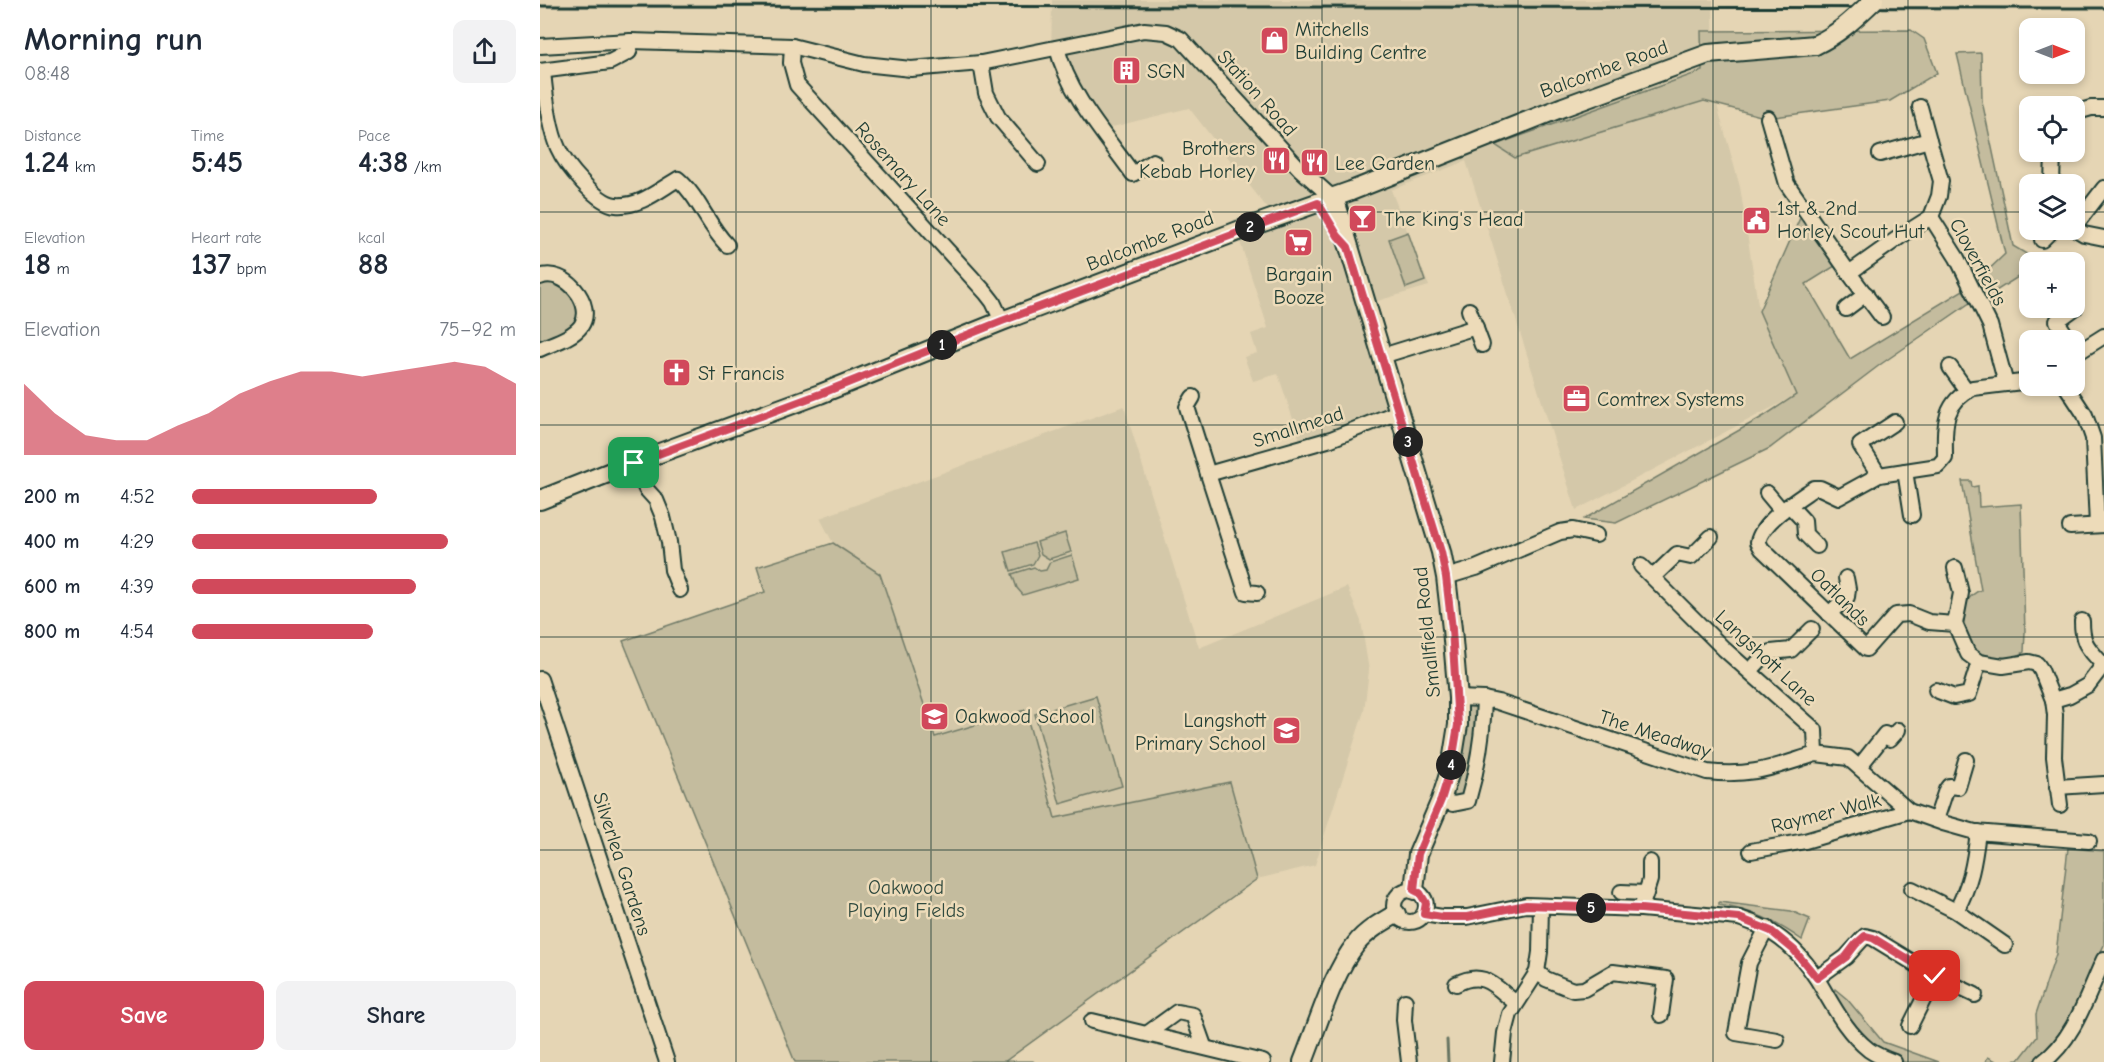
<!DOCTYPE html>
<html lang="en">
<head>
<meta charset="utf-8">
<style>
	:root { --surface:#fff; --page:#f2f2f3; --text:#1f2937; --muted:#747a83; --accent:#d1495b }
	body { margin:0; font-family:"Comic Neue",sans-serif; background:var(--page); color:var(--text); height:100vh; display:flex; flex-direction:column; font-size:22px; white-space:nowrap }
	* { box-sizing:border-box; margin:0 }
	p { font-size:20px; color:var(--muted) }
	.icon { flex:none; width:33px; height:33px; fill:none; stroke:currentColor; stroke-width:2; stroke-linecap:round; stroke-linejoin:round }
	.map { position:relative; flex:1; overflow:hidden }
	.sheet { display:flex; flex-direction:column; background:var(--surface); width:540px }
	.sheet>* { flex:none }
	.needle { width:39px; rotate:90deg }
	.buttons { position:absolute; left:1479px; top:18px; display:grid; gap:12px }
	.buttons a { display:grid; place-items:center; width:66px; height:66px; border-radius:12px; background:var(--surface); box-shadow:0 3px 9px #0003; font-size:30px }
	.pin { position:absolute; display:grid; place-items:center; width:51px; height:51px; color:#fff; margin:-26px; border-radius:12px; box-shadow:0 3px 9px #0006 }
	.km { position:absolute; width:30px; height:30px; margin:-15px; border-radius:50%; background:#222; color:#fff; font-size:16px; line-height:30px; text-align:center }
	.round { display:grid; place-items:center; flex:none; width:63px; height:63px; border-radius:12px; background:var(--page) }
	.head { display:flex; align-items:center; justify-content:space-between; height:102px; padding:0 24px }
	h1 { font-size:33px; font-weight:800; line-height:45px }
	.stats { display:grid; grid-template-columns:repeat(3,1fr); gap:9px; height:102px; padding:6px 24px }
	.stats div { display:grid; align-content:center }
	.stats b { font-size:30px; font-weight:800 }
	.stats small { font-size:16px; font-weight:400 }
	.stats p { font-size:16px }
	.chart { height:168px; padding:12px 24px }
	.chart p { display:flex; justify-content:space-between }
	.chart svg { width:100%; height:108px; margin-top:6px; fill:var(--accent); opacity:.7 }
	.action { display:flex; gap:12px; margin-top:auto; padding:12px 24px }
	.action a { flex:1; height:69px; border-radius:12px; background:var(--accent); color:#fff; font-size:24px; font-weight:800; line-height:69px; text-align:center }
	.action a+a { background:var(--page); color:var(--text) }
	ul { padding:0 24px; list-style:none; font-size:20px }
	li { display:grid; grid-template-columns:96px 72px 1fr; align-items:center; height:45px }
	li i { height:15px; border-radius:8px; background:var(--accent) }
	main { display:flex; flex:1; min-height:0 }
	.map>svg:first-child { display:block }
</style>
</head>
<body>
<main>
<section class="sheet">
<div class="head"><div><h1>Morning run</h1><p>08:48</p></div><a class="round"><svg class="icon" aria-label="share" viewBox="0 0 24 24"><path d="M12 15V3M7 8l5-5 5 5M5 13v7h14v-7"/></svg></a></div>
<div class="stats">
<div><p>Distance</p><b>1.24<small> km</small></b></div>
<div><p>Time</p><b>5:45</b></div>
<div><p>Pace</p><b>4:38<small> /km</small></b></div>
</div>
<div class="stats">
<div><p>Elevation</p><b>18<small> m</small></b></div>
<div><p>Heart rate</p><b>137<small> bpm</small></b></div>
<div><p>kcal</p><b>88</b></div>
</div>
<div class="chart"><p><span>Elevation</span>75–92 m</p>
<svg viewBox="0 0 160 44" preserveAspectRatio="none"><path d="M0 44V15L10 27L20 36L30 38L40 38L50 32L60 27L70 19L80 14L90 10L100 10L110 12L120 10L130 8L140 6L150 8L160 15V44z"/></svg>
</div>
<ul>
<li><b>200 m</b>4:52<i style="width:57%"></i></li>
<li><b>400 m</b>4:29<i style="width:79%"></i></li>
<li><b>600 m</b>4:39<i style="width:69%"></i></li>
<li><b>800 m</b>4:54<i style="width:56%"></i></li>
</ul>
<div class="action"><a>Save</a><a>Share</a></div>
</section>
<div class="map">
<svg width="1564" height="1062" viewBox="0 0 1564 1062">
	<rect width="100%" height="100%" fill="#e5d5b4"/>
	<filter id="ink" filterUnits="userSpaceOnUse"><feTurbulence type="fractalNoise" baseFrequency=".0167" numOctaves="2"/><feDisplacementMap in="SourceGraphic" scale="12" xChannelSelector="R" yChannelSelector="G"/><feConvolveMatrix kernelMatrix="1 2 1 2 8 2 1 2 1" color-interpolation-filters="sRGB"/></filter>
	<g filter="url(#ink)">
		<!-- built -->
		<g fill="#d4c8a9">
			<path d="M512,0h661l1,94 26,93 19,124 37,84 -220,115 -110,-349 -75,29 38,96 -52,15 34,119 -106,35 -27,-81 -25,7 -9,-24 13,-4 -6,-19 17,-6 -35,-108 35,-11 -79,-101 -97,24 -41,-70z"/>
			<path d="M584,406l75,242 148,-61 14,34 8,50 -5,40 -49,154 -58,14 -253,183h-209l-172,-421 142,-49 -8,-25 76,-24 -13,-25z"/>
		</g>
		<!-- green -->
		<g fill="#c4bc9e" stroke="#727c69" stroke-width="1.5">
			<path d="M1371,30l13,9 13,34 -47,28 -122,17 -64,-17 -189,57 -20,-13 207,-74 -1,-40z"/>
			<path d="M1441,53l1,48 31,145 27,16h-10l-1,8 -41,26 -9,-17 26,-25 -48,-200z"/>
			<path d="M1260,218l35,48 -29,18 44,75 113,-69 8,12 -90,62 -111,84 -154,75 -32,-4 180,-103 32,-21 -37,-84z"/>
			<path d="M868,232l17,49 -19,7 -17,-49z"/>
			<path d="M3,281l19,3 20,25 -2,13 -40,24v-63z"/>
			<path d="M1422,481h9l1,6 6,-1 1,21 42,-3 4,128 -1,20c-16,12 -34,5 -52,0 -3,-9 -9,-18 -10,-27 -2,-14 6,-31 19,-35z"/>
			<path d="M525,533l6,19 -22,7 -8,-5 -4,-12z"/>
			<path d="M293,543l47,31 55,163 90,-27 30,108 175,-36 27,97 -253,183h-209l-172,-421 142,-49 -8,-25z"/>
			<path d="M494,543l4,12 -5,9 -22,7 -6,-19z"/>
			<path d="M532,555l7,23 -56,17 -6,-7 -5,-14 22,-7 6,4 6,-1 4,-8z"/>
			<path d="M556,696l26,90 -62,18 -25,-90z"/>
			<path d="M926,706h11v23l-12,68 -12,1 -1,-4 12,-46z"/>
			<path d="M1528,848l36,3v94l-33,71 -26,37 -9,7 -5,2h-46l3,-5 10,5 21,-2 18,-23 -1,-23 20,-60z"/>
			<path d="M1179,902l72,9 19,8 -8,21c-27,-19 -50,-30 -83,-35z"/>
			<path d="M1295,989l12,10 36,43 56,20c-11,0 -23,0 -34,0 -29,-6 -57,-42 -72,-66z"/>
		</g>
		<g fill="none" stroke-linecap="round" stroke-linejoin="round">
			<!-- stream -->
			<g stroke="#677462" stroke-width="3">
				<path d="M907,1040l1,22"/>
				<path d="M431,1062h62"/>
			</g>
			<defs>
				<g id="street">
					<path d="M0,46l91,-5 161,5 72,18 47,5 70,-6 163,-33 22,2 15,7 119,130 27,24 7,4"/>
					<path d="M252,46l-1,17 6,22 189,208 7,9 9,19"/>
					<path d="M517,48c12,47 48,87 76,126l20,-13"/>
					<path d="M441,63l5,30 12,24 40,47"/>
					<path d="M0,71l70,-9 19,-10 2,-11"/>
					<path d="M3,71c2,22 6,58 15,77 7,16 39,56 58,57 24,2 43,-15 62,-26 21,18 30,47 49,66"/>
					<path d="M1380,107l9,33"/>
					<path d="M1534,113l17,-5h13"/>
					<path d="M1228,118l19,66 62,89 52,-37 30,-19 8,-21 2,-15 -12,-41 -49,14"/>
					<path d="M1512,184l1,-32"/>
					<path d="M1391,217l26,41 33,67 16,59"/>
					<path d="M1534,227l30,-39"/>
					<path d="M1534,228l10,6 20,4"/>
					<path d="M1502,240l10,-10"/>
					<path d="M1309,273l33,44"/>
					<path d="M0,277c24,-10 56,27 41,49 -9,12 -28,17 -41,23"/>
					<path d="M1306,309l20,-15"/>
					<path d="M929,310l13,35"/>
					<path d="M1529,340l-12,-19 18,-13"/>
					<path d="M1534,355l30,-19"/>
					<path d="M842,356l94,-29"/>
					<path d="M1410,367l17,24"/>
					<path d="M1526,386l19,29 8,23 4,87"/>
					<path d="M653,397l-6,10 21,67"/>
					<path d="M94,463l12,26 10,11 7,17 6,25 3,28 8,20"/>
					<path d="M1365,471l7,44"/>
					<path d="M1339,475l-19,-30 35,-23"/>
					<path d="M1227,493l15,18"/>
					<path d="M1250,506l14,15 1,13 12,12"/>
					<path d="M1530,527l34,-2"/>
					<path d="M1101,566l83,83 91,81 1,24 32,4 61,53 34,12 32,9 114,9"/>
					<path d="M1415,568l6,25 -6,31 13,30 11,8 24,4 26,-4 8,2 4,6 12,30 2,15 -1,42 6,48"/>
					<path d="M906,577l30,-9 84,-36 13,-2 23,5"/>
					<path d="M1113,577l24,-23 14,3 20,-20"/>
					<path d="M717,593l-11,-1 -38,-118 123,-35 67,-27"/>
					<path d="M1289,614l18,-17 1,-8 -2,-11"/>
					<path d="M1542,621c0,24 6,26 21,44"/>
					<path d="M1415,624l-26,-2 -20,-8 -13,1 -30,34 -104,-100 -4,-7c4,-21 39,-42 56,-54h6l19,9 40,-22 59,-9 7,-8c0,-29 -4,-54 28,-70l57,-7"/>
					<path d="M1210,671l14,-15 7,-4 20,-2 21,-21"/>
					<path d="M0,679l127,383"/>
					<path d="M1396,690l18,7 15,-3 10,-32"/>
					<path d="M918,698l26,1 14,3 209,70c46,5 66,-5 109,-18"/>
					<path d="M1513,700l17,-5 18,-10 16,-21"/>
					<path d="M1319,767l26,-33 5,5 8,-9"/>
					<path d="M1517,787l47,-3"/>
					<path d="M901,800l12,4 15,-3c10,-34 15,-66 16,-102"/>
					<path d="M1396,820l10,-30 3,-4 9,1 8,-27"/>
					<path d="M1211,851l54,-10 104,-30"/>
					<path d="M1372,889l44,22 49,34"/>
					<circle cx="870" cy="906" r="16"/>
					<path d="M1081,892l25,1"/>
					<path d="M1101,909l9,-29v-18"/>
					<path d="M1416,911c15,-28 18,-47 22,-79"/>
					<path d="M884,914l18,3h25l59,-12 115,4 98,9c34,10 60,32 78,61 16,26 28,52 52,71 7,5 17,9 25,12"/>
					<path d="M1227,928l-18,35 -13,70 41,7"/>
					<path d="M997,972l9,7 27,11 11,-1 29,-17 53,7 -5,36"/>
					<path d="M1277,978l29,-21 19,-21 8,2 62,38 40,19"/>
					<path d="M916,984c28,-15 39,3 60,19"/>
					<path d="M865,1001l-1,19 5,42"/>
					<path d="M552,1021l171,41"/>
					<path d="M1370,1026l25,-50"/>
					<path d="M608,1033l29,-21 16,3 11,31"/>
					<path d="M962,1062l3,-29 5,-19 27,-42 3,-20 1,-46"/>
					<path d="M1503,1062c31,-22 45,-69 61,-103"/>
				</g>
				<g id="secondary">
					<path d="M794,197l107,355 5,25 6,52 6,69v27l-7,43 -10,32 -23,54 -4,36"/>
					<path d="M0,500l106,-42 174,-64 182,-73 244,-93 105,-37 212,-84 145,-53 107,-9"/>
					<path d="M763,1062c15,-37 29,-88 53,-118 10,-13 26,-22 40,-30"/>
				</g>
			</defs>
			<!-- street casing -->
			<use href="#street" stroke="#1f3d34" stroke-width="18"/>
			<!-- secondary casing -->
			<use href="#secondary" stroke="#1f3d34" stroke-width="22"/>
			<!-- street -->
			<use href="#street" stroke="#eddbb9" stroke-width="14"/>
			<!-- secondary -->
			<use href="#secondary" stroke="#eddbb9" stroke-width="18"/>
			<!-- rail -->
			<path stroke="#1f3d34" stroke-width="3" d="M0,6l1564,2"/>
			<defs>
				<path id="secondary-bridge" d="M1275,45c24,-11 40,-27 59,-45"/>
			</defs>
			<!-- secondary-bridge casing -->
			<use href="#secondary-bridge" stroke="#1f3d34" stroke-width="22" stroke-linecap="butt"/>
			<!-- secondary-bridge -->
			<use href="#secondary-bridge" stroke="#eddbb9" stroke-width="18"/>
		</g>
	</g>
	<g fill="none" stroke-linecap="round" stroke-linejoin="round" filter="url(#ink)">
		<defs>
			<path id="route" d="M94,463l186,-69 182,-73 316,-118 20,33 10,11 93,305 5,25 6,52 6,96 -7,43 -10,32 -23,54 -4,36 6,3 6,10 -2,11 18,3h25l59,-12 115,4 98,9 32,13 23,19 23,28 29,-21 10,-13 9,-8 8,2 62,38"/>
		</defs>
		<!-- route casing -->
		<use href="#route" stroke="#fff" stroke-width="12"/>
		<!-- route -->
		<use href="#route" stroke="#d1495b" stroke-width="8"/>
	</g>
	<!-- grid -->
	<path fill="none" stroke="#1f3d34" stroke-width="1.5" stroke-opacity="0.55" d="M196,0v1062M391,0v1062M586,0v1062M782,0v1062M978,0v1062M1173,0v1062M1368,0v1062M0,212h1490M1534,212h30M0,425h1564M0,637h1564M0,850h1564"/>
	<!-- icons -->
	<defs>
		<symbol id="shop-square" viewBox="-11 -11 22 22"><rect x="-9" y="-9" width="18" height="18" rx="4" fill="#d1495b" stroke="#eddbb9"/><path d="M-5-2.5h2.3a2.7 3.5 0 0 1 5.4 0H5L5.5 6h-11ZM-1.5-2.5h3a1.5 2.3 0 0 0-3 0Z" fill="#fff"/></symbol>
		<symbol id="building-square" viewBox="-11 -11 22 22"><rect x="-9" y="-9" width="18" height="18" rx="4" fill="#d1495b" stroke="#eddbb9"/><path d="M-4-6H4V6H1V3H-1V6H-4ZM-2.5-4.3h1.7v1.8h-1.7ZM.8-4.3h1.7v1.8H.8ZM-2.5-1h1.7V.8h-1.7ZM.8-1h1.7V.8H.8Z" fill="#fff"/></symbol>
		<symbol id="restaurant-square" viewBox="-11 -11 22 22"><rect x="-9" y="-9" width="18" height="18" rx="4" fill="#d1495b" stroke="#eddbb9"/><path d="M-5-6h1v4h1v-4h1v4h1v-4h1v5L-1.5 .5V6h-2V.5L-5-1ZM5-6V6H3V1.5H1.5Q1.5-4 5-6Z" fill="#fff"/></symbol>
		<symbol id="bar-square" viewBox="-11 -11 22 22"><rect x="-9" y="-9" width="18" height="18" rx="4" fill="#d1495b" stroke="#eddbb9"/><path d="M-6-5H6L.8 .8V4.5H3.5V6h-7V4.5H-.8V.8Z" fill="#fff"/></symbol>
		<symbol id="civic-square" viewBox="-11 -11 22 22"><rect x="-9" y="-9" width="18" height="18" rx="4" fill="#d1495b" stroke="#eddbb9"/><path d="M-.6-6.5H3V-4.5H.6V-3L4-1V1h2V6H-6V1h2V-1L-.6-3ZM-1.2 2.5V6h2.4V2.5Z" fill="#fff"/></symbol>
		<symbol id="supermarket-square" viewBox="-11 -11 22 22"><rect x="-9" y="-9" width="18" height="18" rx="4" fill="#d1495b" stroke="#eddbb9"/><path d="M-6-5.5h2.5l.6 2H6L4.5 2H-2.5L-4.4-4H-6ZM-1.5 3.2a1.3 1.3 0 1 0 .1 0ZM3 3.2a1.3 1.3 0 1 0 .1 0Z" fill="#fff"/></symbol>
		<symbol id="church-square" viewBox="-11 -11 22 22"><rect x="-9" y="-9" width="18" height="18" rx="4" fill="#d1495b" stroke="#eddbb9"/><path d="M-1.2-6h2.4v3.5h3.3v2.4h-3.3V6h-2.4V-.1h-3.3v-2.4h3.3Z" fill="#fff"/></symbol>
		<symbol id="office-square" viewBox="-11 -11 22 22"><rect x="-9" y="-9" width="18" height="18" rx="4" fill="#d1495b" stroke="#eddbb9"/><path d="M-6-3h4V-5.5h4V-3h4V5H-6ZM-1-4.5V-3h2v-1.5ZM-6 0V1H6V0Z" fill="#fff"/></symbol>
		<symbol id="school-square" viewBox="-11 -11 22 22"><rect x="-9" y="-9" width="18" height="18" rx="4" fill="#d1495b" stroke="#eddbb9"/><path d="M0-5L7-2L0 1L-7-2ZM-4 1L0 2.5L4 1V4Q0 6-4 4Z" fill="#fff"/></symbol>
	</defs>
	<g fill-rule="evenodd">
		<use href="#shop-square" x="718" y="24" width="33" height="33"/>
		<use href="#building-square" x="570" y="54" width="33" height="33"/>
		<use href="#restaurant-square" x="720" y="144" width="33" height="33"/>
		<use href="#restaurant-square" x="758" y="146" width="33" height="33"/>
		<use href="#bar-square" x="806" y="202" width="33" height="33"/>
		<use href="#civic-square" x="1200" y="204" width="33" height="33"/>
		<use href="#supermarket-square" x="742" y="226" width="33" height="33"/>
		<use href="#church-square" x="120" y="356" width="33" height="33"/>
		<use href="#office-square" x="1020" y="382" width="33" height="33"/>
		<use href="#school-square" x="378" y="700" width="33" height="33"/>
		<use href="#school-square" x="730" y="714" width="33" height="33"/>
	</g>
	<g text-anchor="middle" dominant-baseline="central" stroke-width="5" stroke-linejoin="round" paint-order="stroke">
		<!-- poi labels -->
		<g font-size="20" fill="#1f3d34" stroke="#eddbb9" text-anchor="start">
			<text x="755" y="29">Mitchells<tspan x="755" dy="23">Building Centre</tspan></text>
			<text x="607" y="71">SGN</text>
			<text x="715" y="148" text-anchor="end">Brothers<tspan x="715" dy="23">Kebab Horley</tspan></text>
			<text x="795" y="163">Lee Garden</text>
			<text x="1237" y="208">1st &amp; 2nd<tspan x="1237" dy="23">Horley Scout Hut</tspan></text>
			<text x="844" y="219">The King's Head</text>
			<text x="759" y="274" text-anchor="middle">Bargain<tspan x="759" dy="23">Booze</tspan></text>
			<text x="158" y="373">St Francis</text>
			<text x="1057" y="399">Comtrex Systems</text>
			<text x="415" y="716">Oakwood School</text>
			<text x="726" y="720" text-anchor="end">Langshott<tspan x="726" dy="23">Primary School</tspan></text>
		</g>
		<!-- street labels -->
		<g font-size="20" fill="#1f3d34" stroke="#eddbb9">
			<text transform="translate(1064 69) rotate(-20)">Balcombe Road</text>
			<text transform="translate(717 93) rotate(48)">Station Road</text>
			<text transform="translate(363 174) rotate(48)">Rosemary Lane</text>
			<text transform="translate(610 241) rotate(-21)">Balcombe Road</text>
			<text transform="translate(1438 262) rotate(61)">Cloverfields</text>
			<text transform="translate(758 427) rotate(-18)">Smallmead</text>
			<text transform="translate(1300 597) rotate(44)">Oatlands</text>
			<text transform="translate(887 632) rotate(-96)">Smallfield Road</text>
			<text transform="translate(1226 658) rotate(43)">Langshott Lane</text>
			<text transform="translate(1115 734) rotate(18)">The Meadway</text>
			<text transform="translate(1286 813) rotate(-14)">Raymer Walk</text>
			<text transform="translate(82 864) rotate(72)">Silverlea Gardens</text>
		</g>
		<!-- park labels -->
		<g font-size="20" fill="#304a3f" stroke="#eddbb9">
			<text x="366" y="887">Oakwood<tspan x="366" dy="23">Playing Fields</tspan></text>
		</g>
	</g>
</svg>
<div class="buttons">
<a><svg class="needle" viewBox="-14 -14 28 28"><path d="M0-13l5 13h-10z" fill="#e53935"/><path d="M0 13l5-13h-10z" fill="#747a83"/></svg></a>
<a><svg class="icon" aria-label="locate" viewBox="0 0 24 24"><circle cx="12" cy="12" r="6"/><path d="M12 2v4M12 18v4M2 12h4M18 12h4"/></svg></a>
<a><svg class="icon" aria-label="layers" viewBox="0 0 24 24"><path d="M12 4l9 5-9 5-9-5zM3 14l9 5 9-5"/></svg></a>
<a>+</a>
<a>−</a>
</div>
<div class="pin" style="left:94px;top:463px;background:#1e9e55"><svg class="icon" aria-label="arrive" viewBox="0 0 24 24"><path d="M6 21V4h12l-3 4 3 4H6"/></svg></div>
<div class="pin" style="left:1395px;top:976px;background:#d93025"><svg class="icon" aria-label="check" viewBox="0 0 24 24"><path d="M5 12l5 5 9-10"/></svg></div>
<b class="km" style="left:402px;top:345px">1</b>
<b class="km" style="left:710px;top:227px">2</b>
<b class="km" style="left:868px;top:442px">3</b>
<b class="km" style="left:911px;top:765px">4</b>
<b class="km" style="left:1051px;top:908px">5</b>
</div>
</main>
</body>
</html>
